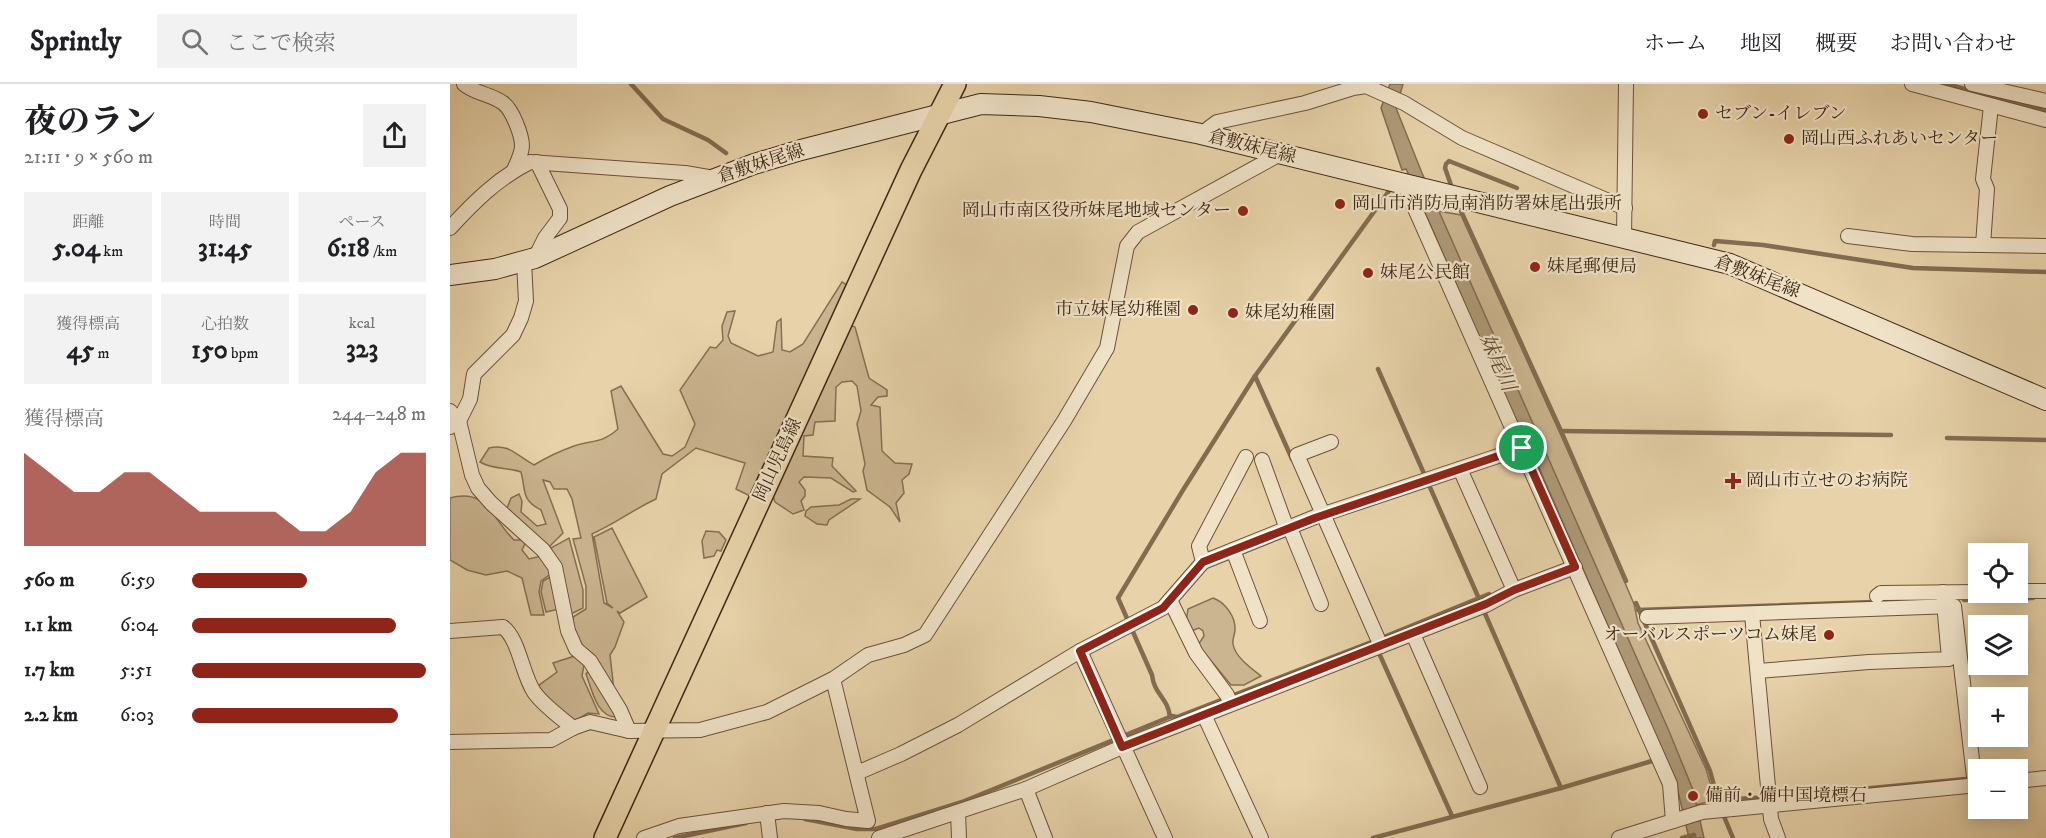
<!DOCTYPE html>
<html lang="ja">
<head>
<meta charset="utf-8">
<style>
	:root { --surface:#fff; --page:#f2f2f2; --text:#202124; --muted:#757577; --line:#e0e0e0; --accent:#8f2418 }
	body { margin:0; font-family:"IM FELL DW Pica","Noto Serif JP",serif; background:var(--page); color:var(--text); height:100vh; display:flex; flex-direction:column; font-size:22px; white-space:nowrap }
	* { box-sizing:border-box; margin:0 }
	p { font-size:20px; color:var(--muted) }
	.icon { flex:none; width:33px; height:33px; fill:none; stroke:currentColor; stroke-width:2; stroke-linecap:round; stroke-linejoin:round }
	.map { position:relative; flex:1; overflow:hidden }
	.panel { display:flex; flex-direction:column; background:var(--surface); width:450px }
	.panel>* { flex:none }
	.fabs { position:absolute; left:1518px; top:459px; display:grid; gap:12px }
	.fabs a { display:grid; place-items:center; width:60px; height:60px; border-radius:0px; background:var(--surface); box-shadow:0 3px 15px #0003; font-size:30px }
	.pin { position:absolute; display:grid; place-items:center; width:51px; height:51px; color:#fff; margin:-26px; border:3px solid #fff; border-radius:50%; box-shadow:0 2px 6px #0007 }
	.round { display:grid; place-items:center; flex:none; width:63px; height:63px; border-radius:0px; background:var(--page) }
	.overview { display:flex; align-items:center; justify-content:space-between; height:102px; padding:0 24px }
	h1 { font-size:33px; font-weight:800; line-height:45px }
	.figures { display:grid; grid-template-columns:repeat(3,1fr); gap:9px; height:102px; padding:6px 24px }
	.figures div { display:grid; align-content:center; border-radius:0px; background:var(--page); text-align:center }
	.figures b { font-size:26px; font-weight:800 }
	.figures small { font-size:16px; font-weight:400 }
	.figures p { font-size:16px }
	.chart { height:168px; padding:12px 24px }
	.chart p { display:flex; justify-content:space-between }
	.chart svg { width:100%; height:108px; margin-top:6px; fill:var(--accent); opacity:.7 }
	ul { padding:0 24px; list-style:none; font-size:20px }
	li { display:grid; grid-template-columns:96px 72px 1fr; align-items:center; height:45px }
	li i { height:15px; border-radius:8px; background:var(--accent) }
	header { display:flex; align-items:center; gap:36px; box-sizing:border-box; height:84px; padding:0 30px; background:var(--surface); border-bottom:2px solid var(--line) }
	header strong { font-size:28px }
	nav { display:flex; gap:33px; margin-inline-start:auto; font-size:21px }
	.search { width:420px; height:54px; background:var(--page); display:flex; align-items:center; gap:15px; box-sizing:border-box; padding:0 21px; border-radius:0px; color:var(--muted); font-size:22px }
	main { display:flex; flex:1; min-height:0 }
	.map>svg:first-child { display:block }
</style>
</head>
<body>
<header>
<strong>Sprintly</strong>
<div class="search"><svg class="icon" aria-label="search" viewBox="0 0 24 24"><circle cx="10" cy="10" r="6"/><path d="M15 15l6 6"/></svg>ここで検索</div>
<nav><a>ホーム</a><a>地図</a><a>概要</a><a>お問い合わせ</a></nav>
</header>
<main>
<section class="panel">
<div class="overview"><div><h1>夜のラン</h1><p>21:11 · 9 × 560 m</p></div><a class="round"><svg class="icon" aria-label="share" viewBox="0 0 24 24"><path d="M12 15V3M7 8l5-5 5 5M5 13v7h14v-7"/></svg></a></div>
<div class="figures">
<div><p>距離</p><b>5.04<small> km</small></b></div>
<div><p>時間</p><b>31:45</b></div>
<div><p>ペース</p><b>6:18<small> /km</small></b></div>
</div>
<div class="figures">
<div><p>獲得標高</p><b>45<small> m</small></b></div>
<div><p>心拍数</p><b>150<small> bpm</small></b></div>
<div><p>kcal</p><b>323</b></div>
</div>
<div class="chart"><p><span>獲得標高</span>244–248 m</p>
<svg viewBox="0 0 160 44" preserveAspectRatio="none"><path d="M0 44V6L10 14L20 22L30 22L40 14L50 14L60 22L70 30L80 30L90 30L100 30L110 38L120 38L130 30L140 14L150 6L160 6V44z"/></svg>
</div>
<ul>
<li><b>560 m</b>6:59<i style="width:49%"></i></li>
<li><b>1.1 km</b>6:04<i style="width:87%"></i></li>
<li><b>1.7 km</b>5:51<i style="width:100%"></i></li>
<li><b>2.2 km</b>6:03<i style="width:88%"></i></li>
</ul>
</section>
<div class="map">
<svg width="1596" height="754" viewBox="0 0 1596 754">
	<rect width="100%" height="100%" fill="#e7d2a9"/>
	<filter id="stains"><feTurbulence type="fractalNoise" baseFrequency=".00333" numOctaves="4"/><feColorMatrix values="0 0 0 0 .2 0 0 0 0 .09 0 0 0 0 .02 0 0 0 .5 -.17"/></filter>
	<radialGradient id="worn" r=".72"><stop offset=".6" stop-color="#630" stop-opacity="0"/><stop offset="1" stop-color="#630" stop-opacity=".3"/></radialGradient>
	<!-- green -->
	<g fill="#cbb590" stroke="#866f52" stroke-width="1.5">
		<path d="M982,126l29,5 118,260 55,129 4,19 68,146 10,34 -9,-1 -24,6 -5,-24 -10,-25 -242,-541z"/>
		<path d="M392,198l5,3 -93,213 -18,-9 9,-26 -49,-15 -34,26 -6,25c-22,10 -41,25 -64,35l12,69 9,5 -6,-5 -13,-66 18,-9 35,69 -27,16 -3,-2 7,11 -9,25 -5,8 7,62c-20,1 -25,-27 -31,-43l11,-14c-14,-12 -25,-23 -24,-43l13,-8v-23l-13,-47 8,-1 -9,-39 -5,-10h-13l-4,-7 -7,-2 20,53 -14,14 -9,-9 -14,4 -4,8 7,9 12,-3 11,17 -11,8 -2,11 5,23h-13l-9,-37 -15,-7 -21,4 -19,-5 -17,-10v-62c38,-10 42,21 64,42h6l8,-11 -22,-18 5,-13 8,-4 3,7 -1,11 16,14 9,-2 -5,-14c-20,-10 -15,-19 -20,-38 -14,-5 -28,-2 -41,-10l9,-14c20,-5 28,8 45,17 13,-8 26,-14 40,-19 20,-6 28,-3 44,-17l-7,-38 10,-5 42,68 9,2 13,-9 10,-23 -15,-34 30,-43 6,1 7,-8 -1,-14 5,-14 8,-1 -7,25 3,7 27,13 15,-4 4,-30 4,-3 1,31 8,2 13,-8z"/>
		<path d="M397,240l8,3 14,51 18,12v6l-9,1 -7,8 9,2 2,44 13,12 17,1 -3,10 -7,6 2,13 -8,10 4,19 -10,-15 -23,-17 -4,-19 2,-7 -8,-40 4,-13 -4,-25 -5,-5 -10,1 -6,5 -1,34 -20,1 -2,13 -9,1 -1,20 30,2 -1,8 24,25 -3,1 -22,-14 -27,-1 -5,5 6,8v6l-4,5 3,9 -11,4 -18,-12 -3,-9z"/>
		<path d="M401,415h9l-31,21 -2,5 -10,-1 -12,-8 1,-5 5,-4 28,-2z"/>
		<path d="M256,447l13,1 7,8 -5,11 -4,-1 -3,6 -10,2 -2,-17z"/>
		<path d="M119,454l14,52v18l-14,7 -20,-66z"/>
		<path d="M104,491l5,34 -13,3 -5,-20 2,-11z"/>
		<path d="M763,514c12,4 23,19 22,32 0,4 -3,10 -2,14 2,13 18,24 28,32l-17,9h-13l-33,-40 6,-9 -1,-5 -4,-3 -8,3 -5,-9 2,-13z"/>
		<path d="M128,571l6,10 -2,11 17,38 -11,-1 -13,8 -21,-16 -16,-19 19,-14 -4,-9z"/>
	</g>
	<!-- water -->
	<path fill="#ae9977" stroke="#826c50" stroke-width="1.5" d="M940,0h13l-7,24 26,65 247,558 24,59 11,48h-15l-13,-55 -142,-327h-3l-125,-287 -4,1 -21,-62z"/>
	<g fill="none" stroke-linecap="round" stroke-linejoin="round">
		<!-- stream -->
		<g stroke="#826c50" stroke-width="4.5">
			<path d="M181,0l32,35 45,21 18,13"/>
			<path d="M1496,0l100,26"/>
			<path d="M1002,104l-7,-20 1,-4 3,-3 68,27"/>
			<path d="M1011,127l100,220 65,150"/>
			<path d="M1264,161l1,-4 48,4 150,23 133,4"/>
			<path d="M928,285l102,232"/>
			<path d="M805,292l37,83"/>
			<path d="M1111,347l330,4"/>
			<path d="M1497,354l99,2"/>
			<path d="M1514,516l69,-2"/>
			<path d="M1186,519l74,168 9,32"/>
			<path d="M1033,525l78,179"/>
			<path d="M1188,526l293,-10"/>
			<path d="M929,569l73,163"/>
			<path d="M720,633c-2,-19 -16,-23 -18,-42l-34,-77 65,-108 72,-114 134,-185"/>
			<path d="M1268,716l71,-4 176,-17"/>
			<path d="M1273,730l10,24"/>
			<path d="M355,735l52,10h19l86,-27 210,-86 5,1 197,-76 115,-47"/>
			<path d="M225,754l71,-15"/>
			<path d="M923,754l188,-50 91,-27"/>
			<path d="M1232,754l12,-3"/>
		</g>
		<defs>
			<g id="minor">
				<path d="M14,0c12,10 27,10 39,19 9,6 19,32 19,43 0,7 -5,17 -8,24"/>
				<path d="M1462,0l134,36"/>
				<path d="M1522,0l74,17"/>
				<path d="M751,50l16,-12 88,-19 48,-15 13,-2 38,17 58,35 163,70"/>
				<path d="M954,100l266,600 3,37"/>
				<path d="M0,144c24,-26 48,-50 80,-66l155,11 29,5"/>
				<path d="M1398,152l64,8 134,2"/>
				<path d="M1174,154l2,-154"/>
				<path d="M1533,161l4,-56 -4,-10 8,-73"/>
				<path d="M85,174l10,-20 15,-20v-9l-23,-47"/>
				<path d="M0,327l9,10 13,54 6,13 13,15 52,47 12,17 13,64 8,18 14,12 30,49 9,21"/>
				<path d="M0,343l9,-6 11,-22 4,-25 39,-39 8,-17 5,-17 -2,-39"/>
				<path d="M881,358l-34,13 84,191"/>
				<path d="M812,376l25,69"/>
				<path d="M1010,385l54,121"/>
				<path d="M840,444l31,76"/>
				<path d="M783,466l27,71"/>
				<path d="M753,478l-4,-16 47,-89"/>
				<path d="M1568,507h28"/>
				<path d="M1427,512l4,-3 97,-1"/>
				<path d="M720,516l26,53 31,42 4,9"/>
				<path d="M1302,530l19,205 7,19"/>
				<path d="M1197,533l307,-11 21,179"/>
				<path d="M0,547l53,-4c16,12 19,47 31,65 9,13 26,25 39,36"/>
				<path d="M963,550l67,153"/>
				<path d="M630,567l83,-43 40,-46 112,-45 207,-69"/>
				<path d="M1308,587l111,-9 80,-3 -6,-67"/>
				<path d="M754,631l57,123"/>
				<path d="M0,658l101,-2 22,-12 17,-6 39,9 71,-1 67,-18 66,-33 35,-24 36,-10 21,-10 139,-214 43,-73 20,-102 11,-14 142,-78"/>
				<path d="M407,689l44,-19 57,-29 122,-74 85,187"/>
				<path d="M1568,697l28,-3"/>
				<path d="M576,705l19,49"/>
				<path d="M508,728l1,26"/>
				<path d="M317,729l3,25"/>
				<path d="M194,754l35,-12 105,-15 35,2 27,6 22,2 -35,-142"/>
				<path d="M429,754l147,-49 96,-42 364,-142 28,-15 61,-23"/>
				<path d="M1169,754l83,-26 276,-27"/>
			</g>
			<path id="secondary" d="M0,191l45,-6 40,-11 135,-62 84,-32 47,-14 180,-46 58,2 52,6 110,22 529,130 316,136"/>
			<path id="primary" d="M155,754l306,-668 44,-86"/>
		</defs>
		<!-- minor casing -->
		<use href="#minor" stroke="#6a533a" stroke-width="16"/>
		<!-- secondary casing -->
		<use href="#secondary" stroke="#402915" stroke-width="22"/>
		<!-- primary casing -->
		<use href="#primary" stroke="#402915" stroke-width="24"/>
		<!-- minor -->
		<use href="#minor" stroke="#efe2c7" stroke-width="14"/>
		<!-- secondary -->
		<use href="#secondary" stroke="#efe2c7" stroke-width="20"/>
		<!-- primary -->
		<use href="#primary" stroke="#e7d2a9" stroke-width="21"/>
	</g>
	<g fill="none" stroke-linecap="round" stroke-linejoin="round">
		<defs>
			<path id="route" d="M1072,364l53,119 -61,23 -28,14 -364,143 -42,-96 83,-43 40,-46 112,-44z"/>
		</defs>
		<!-- route casing -->
		<use href="#route" stroke="#fff" stroke-width="12"/>
		<!-- route -->
		<use href="#route" stroke="#8f2418" stroke-width="8"/>
	</g>
	<!-- markers -->
	<g fill="#8f2418" stroke="#efe2c7" stroke-width="2">
		<circle cx="1253" cy="30" r="6"/>
		<circle cx="1339" cy="55" r="6"/>
		<circle cx="890" cy="120" r="6"/>
		<circle cx="793" cy="127" r="6"/>
		<circle cx="1085" cy="183" r="6"/>
		<circle cx="918" cy="189" r="6"/>
		<circle cx="743" cy="226" r="6"/>
		<circle cx="783" cy="229" r="6"/>
		<path d="M1280 388h6v6h6v6h-6v6h-6v-6h-6v-6h6z"/>
		<circle cx="1379" cy="551" r="6"/>
		<circle cx="1243" cy="712" r="6"/>
	</g>
	<g text-anchor="middle" dominant-baseline="central" stroke-width="4.5" stroke-linejoin="round" paint-order="stroke">
		<!-- poi labels -->
		<g font-size="18" fill="#402915" stroke="#efe2c7" text-anchor="start">
			<text x="1265" y="30">セブン-イレブン</text>
			<text x="1351" y="55">岡山西ふれあいセンター</text>
			<text x="902" y="120">岡山市消防局南消防署妹尾出張所</text>
			<text x="781" y="127" text-anchor="end">岡山市南区役所妹尾地域センター</text>
			<text x="1097" y="183">妹尾郵便局</text>
			<text x="930" y="189">妹尾公民館</text>
			<text x="731" y="226" text-anchor="end">市立妹尾幼稚園</text>
			<text x="795" y="229">妹尾幼稚園</text>
			<text x="1296" y="397">岡山市立せのお病院</text>
			<text x="1367" y="551" text-anchor="end">オーバルスポーツコム妹尾</text>
			<text x="1255" y="712">備前・備中国境標石</text>
		</g>
		<!-- street labels -->
		<g font-size="18" fill="#402915" stroke="#efe2c7">
			<text transform="translate(802 63) rotate(14)">倉敷妹尾線</text>
			<text transform="translate(311 80) rotate(-18)">倉敷妹尾線</text>
			<text transform="translate(1307 193) rotate(21)">倉敷妹尾線</text>
			<text transform="translate(328 376) rotate(-65)">岡山児島線</text>
		</g>
		<!-- water labels -->
		<g font-size="20" font-style="italic" fill="#5c452e" stroke="#efe2c7">
			<text transform="translate(1047 279) rotate(66)">妹尾川</text>
		</g>
	</g>
	<rect width="100%" height="100%" filter="url(#stains)"/>
	<rect width="100%" height="100%" fill="url(#worn)"/>
</svg>
<div class="fabs">
<a><svg class="icon" aria-label="locate" viewBox="0 0 24 24"><circle cx="12" cy="12" r="6"/><path d="M12 2v4M12 18v4M2 12h4M18 12h4"/></svg></a>
<a><svg class="icon" aria-label="layers" viewBox="0 0 24 24"><path d="M12 4l9 5-9 5-9-5zM3 14l9 5 9-5"/></svg></a>
<a>+</a>
<a>−</a>
</div>
<div class="pin" style="left:1072px;top:364px;background:#1e9e55"><svg class="icon" aria-label="arrive" viewBox="0 0 24 24"><path d="M6 21V4h12l-3 4 3 4H6"/></svg></div>
</div>
</main>
</body>
</html>
